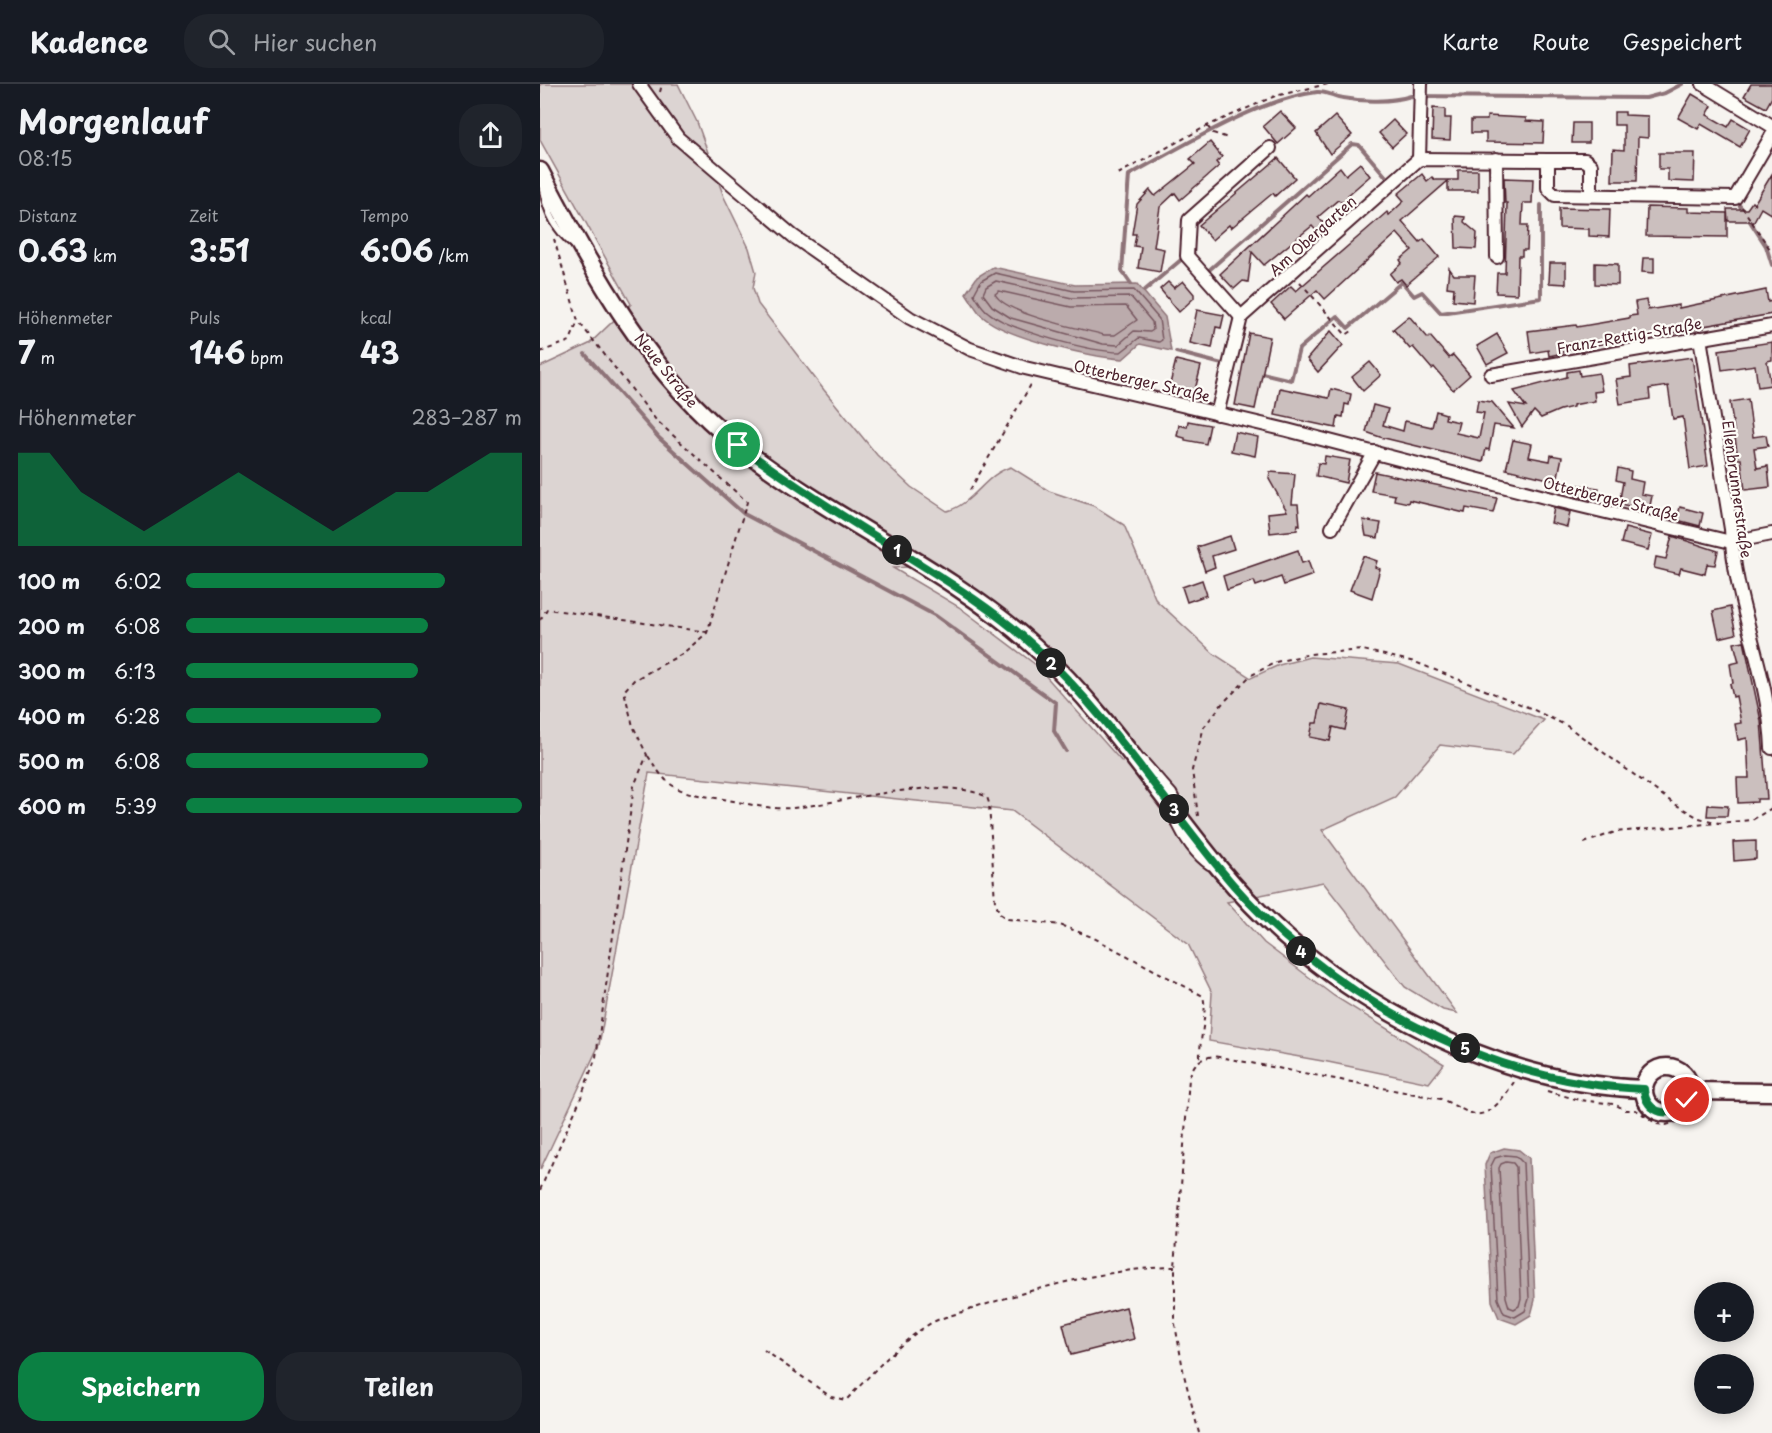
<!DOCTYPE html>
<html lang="de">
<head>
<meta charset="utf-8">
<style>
	:root { --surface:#171b24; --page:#20242c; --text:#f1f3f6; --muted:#9ea1a6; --line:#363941; --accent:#0b8043 }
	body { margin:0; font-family:"Playpen Sans",sans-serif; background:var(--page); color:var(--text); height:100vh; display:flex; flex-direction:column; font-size:22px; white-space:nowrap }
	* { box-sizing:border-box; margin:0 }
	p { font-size:20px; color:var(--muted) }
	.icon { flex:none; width:33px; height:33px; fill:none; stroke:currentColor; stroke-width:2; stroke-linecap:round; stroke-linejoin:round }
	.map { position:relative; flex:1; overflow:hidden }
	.sheet { display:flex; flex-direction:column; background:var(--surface); width:540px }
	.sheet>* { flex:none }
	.buttons { position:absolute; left:1154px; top:1198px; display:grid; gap:12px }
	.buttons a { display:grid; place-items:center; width:60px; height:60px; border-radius:50%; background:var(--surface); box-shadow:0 3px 15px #0003; font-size:30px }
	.pin { position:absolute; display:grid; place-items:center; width:51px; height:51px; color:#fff; margin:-26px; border:3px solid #fff; border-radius:50%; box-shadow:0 2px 6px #0007 }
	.km { position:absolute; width:30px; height:30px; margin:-15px; border-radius:50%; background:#222; color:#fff; font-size:16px; line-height:30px; text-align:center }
	.round { display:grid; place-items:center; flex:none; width:63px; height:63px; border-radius:24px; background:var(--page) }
	.overview { display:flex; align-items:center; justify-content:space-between; height:102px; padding:0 18px }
	h1 { font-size:33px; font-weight:700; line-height:45px }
	.figures { display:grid; grid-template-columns:repeat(3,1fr); gap:9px; height:102px; padding:6px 18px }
	.figures div { display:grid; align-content:center }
	.figures b { font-size:30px; font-weight:700 }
	.figures small { font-size:16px; font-weight:400 }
	.figures p { font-size:16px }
	.chart { height:168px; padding:12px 18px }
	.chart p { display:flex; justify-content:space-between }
	.chart svg { width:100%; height:108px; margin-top:6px; fill:var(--accent); opacity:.7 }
	.action { display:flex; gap:12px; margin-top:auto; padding:12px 18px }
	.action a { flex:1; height:69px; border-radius:24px; background:var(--accent); color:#fff; font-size:24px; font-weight:700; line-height:69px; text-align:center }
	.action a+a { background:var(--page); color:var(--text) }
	ul { padding:0 18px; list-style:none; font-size:20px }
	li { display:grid; grid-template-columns:96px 72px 1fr; align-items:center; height:45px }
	li i { height:15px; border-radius:8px; background:var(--accent) }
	header { display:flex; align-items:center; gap:36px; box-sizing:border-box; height:84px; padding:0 30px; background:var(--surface); border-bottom:2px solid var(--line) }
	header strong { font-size:28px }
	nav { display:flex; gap:33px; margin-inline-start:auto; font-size:21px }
	.search { width:420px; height:54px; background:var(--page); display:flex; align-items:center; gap:15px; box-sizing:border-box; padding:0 21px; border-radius:24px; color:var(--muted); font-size:22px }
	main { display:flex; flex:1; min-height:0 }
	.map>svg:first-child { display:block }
</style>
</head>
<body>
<header>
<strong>Kadence</strong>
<div class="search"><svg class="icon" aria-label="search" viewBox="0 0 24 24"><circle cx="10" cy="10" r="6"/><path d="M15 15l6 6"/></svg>Hier suchen</div>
<nav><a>Karte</a><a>Route</a><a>Gespeichert</a></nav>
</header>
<main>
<section class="sheet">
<div class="overview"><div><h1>Morgenlauf</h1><p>08:15</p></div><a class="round"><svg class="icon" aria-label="share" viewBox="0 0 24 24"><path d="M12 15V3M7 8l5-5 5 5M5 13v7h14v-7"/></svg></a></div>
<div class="figures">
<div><p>Distanz</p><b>0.63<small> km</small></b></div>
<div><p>Zeit</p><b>3:51</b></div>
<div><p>Tempo</p><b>6:06<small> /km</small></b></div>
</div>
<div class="figures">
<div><p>Höhenmeter</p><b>7<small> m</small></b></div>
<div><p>Puls</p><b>146<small> bpm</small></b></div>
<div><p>kcal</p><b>43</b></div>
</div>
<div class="chart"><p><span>Höhenmeter</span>283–287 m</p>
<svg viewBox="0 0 160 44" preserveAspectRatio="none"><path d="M0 44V6L10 6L20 22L30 30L40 38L50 30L60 22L70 14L80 22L90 30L100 38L110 30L120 22L130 22L140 14L150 6L160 6V44z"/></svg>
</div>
<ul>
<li><b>100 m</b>6:02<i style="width:77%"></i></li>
<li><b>200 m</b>6:08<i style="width:72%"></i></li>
<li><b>300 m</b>6:13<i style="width:69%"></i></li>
<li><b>400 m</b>6:28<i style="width:58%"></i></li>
<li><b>500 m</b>6:08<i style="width:72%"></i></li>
<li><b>600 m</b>5:39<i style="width:100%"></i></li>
</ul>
<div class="action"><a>Speichern</a><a>Teilen</a></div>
</section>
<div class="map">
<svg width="1232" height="1349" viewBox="0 0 1232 1349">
	<rect width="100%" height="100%" fill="#f6f3ef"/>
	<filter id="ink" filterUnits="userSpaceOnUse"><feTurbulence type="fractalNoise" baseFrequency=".0167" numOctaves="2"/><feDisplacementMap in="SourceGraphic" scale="12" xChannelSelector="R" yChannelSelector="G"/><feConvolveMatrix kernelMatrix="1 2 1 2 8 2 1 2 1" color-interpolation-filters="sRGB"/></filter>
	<g filter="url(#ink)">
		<!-- green -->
		<path fill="#dcd4d2" stroke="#937a7e" stroke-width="1.5" fill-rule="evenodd" d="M0,0h138l19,38 27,75 25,51 7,24 -3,16 5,16 66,86 53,65 34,32 36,24c27,-7 38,-37 64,-44l38,24 45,15 30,19 32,75 58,54 37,24 28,-13 31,-8 89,7 145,56 -31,34 -73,-9 -45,52 -73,33 135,183 -14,-3 -38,-23 -82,-105 -96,20 37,41 70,53 110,68 -15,19 -101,-21 -119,-21 3,-48 -24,-49 -176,-133 -363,-38 -50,272 -59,125v-803l49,-23 42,-40 -91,-164zM395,481l196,178 -9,19 -86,-97 -77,-58 -66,-39z"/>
		<!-- water -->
		<g fill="#bbabac" stroke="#8e7378" stroke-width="1.5">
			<path d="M453,183l82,18 62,-1 28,33 6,34 -31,-7 -17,15c-32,-2 -118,-21 -141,-43 -6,-6 -11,-16 -16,-23l11,-16z"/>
			<path d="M964,1064l15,2 10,8 6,142 -4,15 -15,9 -17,-6 -7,-17 -7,-136 5,-12z"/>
		</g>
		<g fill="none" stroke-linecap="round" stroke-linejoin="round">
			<!-- shore -->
			<g stroke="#77575f" stroke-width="1.5">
				<path d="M455,189l79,18 60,-1 25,29 3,21 -3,2 -20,-4 -18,14c-29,0 -111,-21 -133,-40 -6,-4 -10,-12 -14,-18l7,-13z"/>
				<path d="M456,197l76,17 59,-1 21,25 1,8 -3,2 -16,-1 -16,14 -15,-1 -92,-26 -19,-12 -9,-12 3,-7z"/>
				<path d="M459,207l72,16 55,-1 11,14 -22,15h-11c-24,-7 -98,-20 -109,-41z"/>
				<path d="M965,1071l11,1 7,7 6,136 -4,12 -10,6 -11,-4 -6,-14 -7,-133 4,-8z"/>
				<path d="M966,1078l7,1 3,4 5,131 -2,8 -5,3 -5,-2 -3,-10 -7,-129 2,-4z"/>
			</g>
			<!-- stream -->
			<g stroke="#8e7378" stroke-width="4">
				<path d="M1200,122l26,40 6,19"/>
				<path d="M668,187l144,-127 7,1 29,34"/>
				<path d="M591,200l-9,-13 7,-96c55,-29 126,-75 188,-83 9,-1 17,5 26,6 21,4 48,4 68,-2l235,2 19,-5 17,-9"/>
				<path d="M604,207l38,-32"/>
				<path d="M636,268l46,12"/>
				<path d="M45,270l74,84 85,76 192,102 120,87 -2,28 12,20"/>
				<path d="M718,288l33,8 8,-31 38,-33 11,12 54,-46 12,14 8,-4 19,21 100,-15v-93"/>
			</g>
		</g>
		<!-- building -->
		<g fill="#cbbfbe" stroke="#4a1f2b" stroke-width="1.5">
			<path d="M1211,0h21v13l-6,11 -22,-12z"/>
			<path d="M1152,10l20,12 -5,9 21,12 5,-8 17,10 -10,18 -39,-23 -3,5 -20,-11z"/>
			<path d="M893,24l12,1v9h6l-1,22 -18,-1z"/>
			<path d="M740,27l16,17 -18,16 -15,-18z"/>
			<path d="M1074,28h11v3l23,1v22l-10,-1 -1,44h-25l1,-32 11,1v-25h-10z"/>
			<path d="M795,32l17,19 -22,19 -14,-21z"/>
			<path d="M947,32l39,2v3l18,1 -1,21 -57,-1v-9h-15v-13h16z"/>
			<path d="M853,36l13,14 -14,13 -13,-14z"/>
			<path d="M1033,39h16v20h-17z"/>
			<path d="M670,58l12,15 -6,5 3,4 -39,34 -5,-7 -15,14 -6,40 10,2 -4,23 -22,-4 3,-21 -7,-1 2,-12h-4l5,-30 13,-14 5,6 40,-32 -5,-5z"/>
			<path d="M1119,69h36l-1,29 -26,-1v-12h-9z"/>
			<path d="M738,74l17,20 -20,18 -2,-3 -42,35 -2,-3 -17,15 -13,-15z"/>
			<path d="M820,79l10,13 -22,19 8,9 -3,3 -15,-7 -20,17 10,11 -8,7 -8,-9 -48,39 -12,-13 -4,30 -5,-1 -9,8 -14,-15 86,-80 2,2 32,-29 6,8z"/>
			<path d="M918,86h20v21h-30v-10l-46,40 18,21 4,-3 15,18 -33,28 -5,-6 -5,3 -6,-8 12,-11 -2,-3 12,-10 -15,-17 -72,66 -8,-9 -33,29 -13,-15 20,-18 5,5 91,-79 2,3 15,-14 -6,-7 24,-20 5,7 5,-4 3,3h23z"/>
			<path d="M1232,90v41l-11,-7 -7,13h-26l-1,-12h20l5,-7 2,2z"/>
			<path d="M964,94l29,1 -1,24h-9l-1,22h6l-1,25h-5v6h-4l-1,38 -21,-1 1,-20h8l2,-70h-2z"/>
			<path d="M1107,123l41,1v4l39,1v24l-81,-1z"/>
			<path d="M1019,124l51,1 -1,28 -20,-1v-7l-30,-1z"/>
			<path d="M915,132l10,1 -1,5 13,11 -1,16 -20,-1z"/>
			<path d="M1103,174h11v15l-12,-1z"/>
			<path d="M1010,179h16v21l-17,-1z"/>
			<path d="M1055,179l23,1v21l-23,-1z"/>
			<path d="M909,184l5,7h21l-2,27 -20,-2 1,-12 -7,-1z"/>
			<path d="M643,197l11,13v4l-15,14 -19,-23 8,-7 6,6z"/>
			<path d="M1226,206l2,12 4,-1v13l-68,12v2l-141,22v3l-14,3 -1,-6 -17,3 -3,-22 48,-6 1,2 52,-9v-2l8,-1 -2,-13 11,-2 2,10 31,-5v3z"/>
			<path d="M657,226l27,5 -3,13 -5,-1 -4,21 -22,-5z"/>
			<path d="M869,232l19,22 2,-2 19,22 4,-3 17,20 -17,15 -19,-23 -2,2 -19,-22 -3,2 -17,-20z"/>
			<path d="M791,247l12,14 -25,27 -11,-13z"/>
			<path d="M709,249l21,4 -15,72 -20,-4z"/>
			<path d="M957,250l11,19 -21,11 -10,-18z"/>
			<path d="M1232,258v18l-5,1 4,24 -13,2 -3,-22 -33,5 -3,-20z"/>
			<path d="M1152,273l16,109 -18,3 -7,-52 -10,2 -5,-33 -19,3 1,10 -30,5 -4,-25 15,-2 -1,-11z"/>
			<path d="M636,276l25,6 -7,28 -25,-6z"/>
			<path d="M830,278l11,13 -18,16 -11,-14z"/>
			<path d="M1039,286l1,6 19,-3 3,18 -8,1 1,9 -22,4v2l-13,3 -19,8 -7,-7 -12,16 -13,-23 17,3 -12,-16 53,-14v-5z"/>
			<path d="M740,304l49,10 2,-9 20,5 -2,11 -4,-1 -2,13 -5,-1 -2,12 -61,-13z"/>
			<path d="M1208,315l5,38 13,-2 2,11 -14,2 3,20 11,-2 2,21 -25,3 -4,-31h-3l-8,-57z"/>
			<path d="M938,316l14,2 22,26 -20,-3 -5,25 -3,-1 -3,13 -103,-25 -14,-5 7,-27 15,4 -5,16 20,6 2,-10 27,6 4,-16 10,3 -1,5 14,3 -3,11 23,5 5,-25 -8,-1z"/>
			<path d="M648,337l22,4 -4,19 -21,-4v-2l-8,-2 2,-11 8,2z"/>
			<path d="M695,348l23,5 -3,19 -24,-5z"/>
			<path d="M973,356l19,4 -3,13 21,4 1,-6 11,2 -5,24 -51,-12z"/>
			<path d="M785,372l25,4 -4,23 -30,-7 2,-13 6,1z"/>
			<path d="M1078,384l13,3 -1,8 13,3 -2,12 11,2 -3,14 -30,-6 4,-22 -7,-2z"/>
			<path d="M730,388l25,2 -3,30h6l2,21 -2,-1 -1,6 -27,3 -2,-20 19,-2 -18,-32z"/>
			<path d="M835,388l122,26 -4,15 -27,-5 -1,5 -56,-13 -1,3 -14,-3 1,-5 -24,-4z"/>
			<path d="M1039,401l20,3 -3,12 -20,-4z"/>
			<path d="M1140,423l23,6 -3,13 -23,-6z"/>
			<path d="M1014,424l16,4 -3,15 -16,-4z"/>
			<path d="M823,436l18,3 -3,15 -12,-2z"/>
			<path d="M1085,444l27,7 -4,15 -27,-7z"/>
			<path d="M690,452l4,13 -22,7 3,11 -10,4 -8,-24z"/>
			<path d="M1132,452l46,15 -3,14 -8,-1 -2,10 -24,-6 -2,6 -25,-6 2,-11 10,2z"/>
			<path d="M758,466l4,13 6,-2 5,14 -29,10 -3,-8 -25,9 -2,-5 -27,9 -4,-14z"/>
			<path d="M823,472l14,5 -2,6 5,2 -8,29 -22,-8z"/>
			<path d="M662,496l5,15 -20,7 -5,-15z"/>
			<path d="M1190,523l6,27 -17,4 -6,-27z"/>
			<path d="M1204,557l17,80 6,78h-10v3l-19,1 -1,-25h12l-2,-40 -9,2 -3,-16 6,-1 -5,-27 -3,1 -3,-13 3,-1 -3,-19 9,-2 -5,-19z"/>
			<path d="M781,620l28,6 -4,20 -12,-3 -3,14 -20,-4 3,-14h4z"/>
			<path d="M1168,721l20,1 -1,10h-20z"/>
			<path d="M1216,757v18l-22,2 -1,-19z"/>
			<path d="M586,1223l8,32 -63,16 -8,-31z"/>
		</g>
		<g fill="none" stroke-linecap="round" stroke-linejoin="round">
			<defs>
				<g id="service">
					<path d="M3,106c4,22 13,41 31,55"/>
					<path d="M603,675l30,34 6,12"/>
					<path d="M635,739c7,15 20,34 34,43"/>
				</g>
				<g id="minor">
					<path d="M99,0l39,54 115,98 117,82 60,31 55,19 262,62 269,70 175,42 41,-8"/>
					<path d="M1163,0l69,42"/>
					<path d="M879,75l2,-75"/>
					<path d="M956,75l1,98"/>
					<path d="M1008,76h37l6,5v30"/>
					<path d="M701,233l-54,-61 2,-36 81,-72"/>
					<path d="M1160,254l31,191c3,74 38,144 41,219"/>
					<path d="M951,291l281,-49"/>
					<path d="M677,330l24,-97 178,-158 129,1v28l7,7 180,3 37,-63"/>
					<path d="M792,444l43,-76"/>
				</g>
				<g id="secondary">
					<path d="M0,87c52,100 109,204 199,275 93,74 206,120 295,200 73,66 124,148 186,223 102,123 263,214 424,220"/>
					<circle cx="1127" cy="1006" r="23"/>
					<path d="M1149,1007l83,1"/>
				</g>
			</defs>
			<!-- service casing -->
			<use href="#service" stroke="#4a1f2b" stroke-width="10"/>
			<!-- minor casing -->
			<use href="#minor" stroke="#4a1f2b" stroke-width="16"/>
			<!-- secondary casing -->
			<use href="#secondary" stroke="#4a1f2b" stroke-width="21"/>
			<!-- path -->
			<g stroke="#4a1f2b" stroke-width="2" stroke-dasharray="4.5 4.5" stroke-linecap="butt">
				<path d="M120,8l2,-8"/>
				<path d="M667,42l6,7 15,5"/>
				<path d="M578,90l89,-48 68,-30 53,-12"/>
				<path d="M1202,123l30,45"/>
				<path d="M760,198l46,53 6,-4"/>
				<path d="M0,268l30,-11 8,-20 -24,-82"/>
				<path d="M430,406l63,-109"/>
				<path d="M0,536l7,-11 160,23"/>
				<path d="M108,672c5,7 10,16 16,22 13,16 41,18 59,21 22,4 46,11 69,9 51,-5 149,-34 195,-11l2,6 6,99 5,12 8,5 52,6 32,12 111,59c5,21 -4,41 -3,63"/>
				<path d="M658,732l-6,-46 12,-43 18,-23 28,-28 26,-14 34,-8 53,-4 52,12 115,46 37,18 106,77 26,15 24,6"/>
				<path d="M1044,759l31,-11 137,-12 20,-12"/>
				<path d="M1007,1007l32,9 35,4 12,6h10l21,14 9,1 18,-5 15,-13"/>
				<path d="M0,1106l40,-90 16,-43 38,-271 13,-31 -14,-29 -9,-35 10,-11 48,-26 25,-21 40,-131 -91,-82 -78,-99"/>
				<path d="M224,1266l67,47 15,3c27,-27 52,-57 85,-77 11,-6 26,-9 38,-13 62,-21 140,-42 206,-43"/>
				<path d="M659,1349l-15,-58 -9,-51v-57l14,-189c5,-15 9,-19 25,-22l227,43c10,4 20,11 30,14 19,7 34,-18 43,-31"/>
			</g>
			<!-- service -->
			<use href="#service" stroke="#fdfcf7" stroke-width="6"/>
			<!-- minor -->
			<use href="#minor" stroke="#fdfcf7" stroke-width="12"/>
			<!-- secondary -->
			<use href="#secondary" stroke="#fdfcf7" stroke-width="16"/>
		</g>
	</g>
	<g fill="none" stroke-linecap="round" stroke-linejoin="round" filter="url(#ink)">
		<defs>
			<path id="route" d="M198,361c51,37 104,71 158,104 48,30 98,60 140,99 71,66 122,145 183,220 101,124 264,215 425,221 1,25 29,32 43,11"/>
		</defs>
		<!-- route casing -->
		<use href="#route" stroke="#fff" stroke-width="12"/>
		<!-- route -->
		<use href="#route" stroke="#0b8043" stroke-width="8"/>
	</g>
	<g text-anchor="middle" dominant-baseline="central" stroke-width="4.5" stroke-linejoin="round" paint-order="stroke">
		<!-- street labels -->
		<g font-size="15" fill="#4a1f2b" stroke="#fdfcf7">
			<text transform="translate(772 151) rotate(-42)">Am Obergarten</text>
			<text transform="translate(1089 251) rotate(-10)">Franz-Rettig-Straße</text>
			<text transform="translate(127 286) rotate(51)">Neue Straße</text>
			<text transform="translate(602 296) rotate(13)">Otterberger Straße</text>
			<text transform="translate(1198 405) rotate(82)">Ellenbrunnerstraße</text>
			<text transform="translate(1071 414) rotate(14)">Otterberger Straße</text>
		</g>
	</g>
</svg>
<div class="buttons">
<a>+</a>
<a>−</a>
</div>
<div class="pin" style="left:198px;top:361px;background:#1e9e55"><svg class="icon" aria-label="arrive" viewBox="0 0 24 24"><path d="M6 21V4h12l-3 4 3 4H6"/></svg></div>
<div class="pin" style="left:1147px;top:1016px;background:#d93025"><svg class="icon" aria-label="check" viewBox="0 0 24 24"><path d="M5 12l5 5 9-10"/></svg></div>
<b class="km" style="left:357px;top:466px">1</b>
<b class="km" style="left:511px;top:579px">2</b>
<b class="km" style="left:634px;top:725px">3</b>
<b class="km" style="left:761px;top:867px">4</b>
<b class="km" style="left:925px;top:964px">5</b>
</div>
</main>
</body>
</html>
